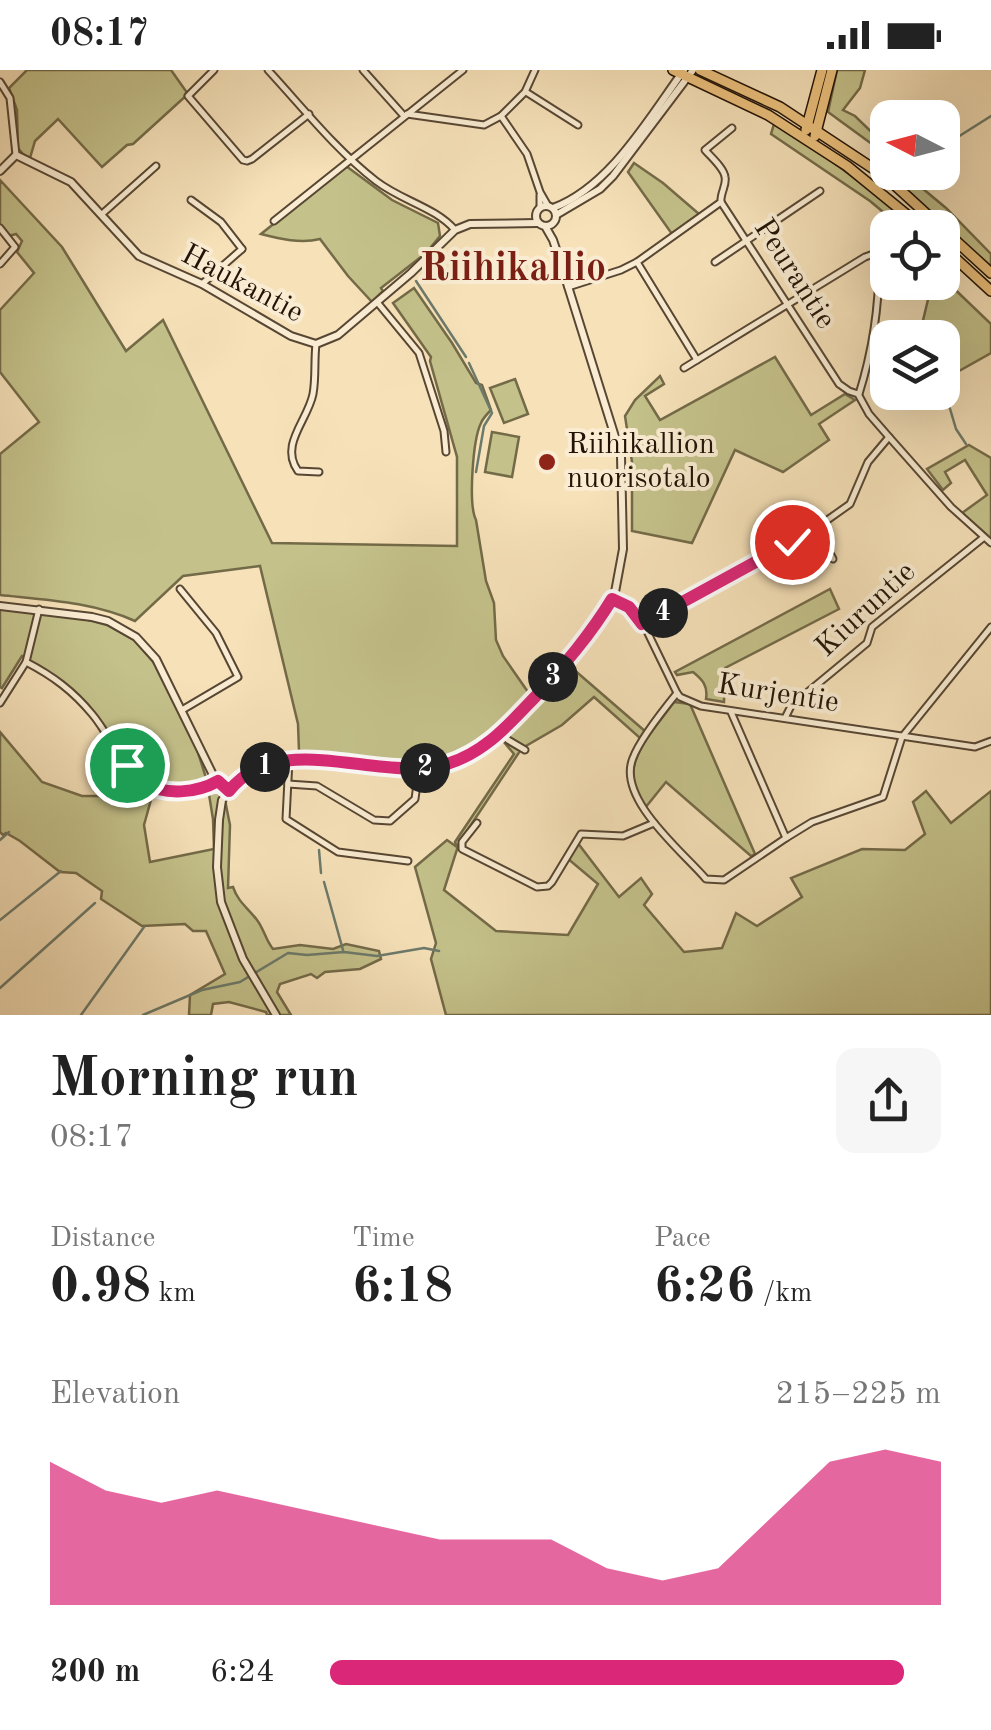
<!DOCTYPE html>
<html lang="en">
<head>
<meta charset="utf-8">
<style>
	:root { --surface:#fff; --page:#f6f6f6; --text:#222; --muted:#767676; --accent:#db2777 }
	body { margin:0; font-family:"Old Standard TT",serif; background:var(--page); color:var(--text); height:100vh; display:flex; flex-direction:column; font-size:38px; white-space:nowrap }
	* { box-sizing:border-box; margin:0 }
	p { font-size:32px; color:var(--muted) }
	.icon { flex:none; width:55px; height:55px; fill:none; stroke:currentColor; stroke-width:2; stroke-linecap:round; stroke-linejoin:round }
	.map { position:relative; height:945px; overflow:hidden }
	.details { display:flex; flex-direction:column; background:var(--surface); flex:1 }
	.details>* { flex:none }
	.needle { width:65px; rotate:276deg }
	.fabs { position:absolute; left:870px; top:30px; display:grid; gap:20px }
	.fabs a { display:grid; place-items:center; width:90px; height:90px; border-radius:20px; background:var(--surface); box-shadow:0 10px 40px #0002; font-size:50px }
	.pin { position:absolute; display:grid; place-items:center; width:85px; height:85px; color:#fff; margin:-42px; border:5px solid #fff; border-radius:50%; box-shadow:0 2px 10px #0007 }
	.km { position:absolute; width:50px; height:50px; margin:-25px; border-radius:50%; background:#222; color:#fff; font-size:28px; line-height:50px; text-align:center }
	.round { display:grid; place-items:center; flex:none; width:105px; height:105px; border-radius:20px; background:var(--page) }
	.head { display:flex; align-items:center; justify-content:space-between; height:170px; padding:0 50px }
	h1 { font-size:55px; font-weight:700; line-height:75px }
	.figures { display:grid; grid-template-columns:repeat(3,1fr); gap:15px; height:170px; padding:10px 50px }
	.figures div { display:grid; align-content:center }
	.figures b { font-size:50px; font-weight:700 }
	.figures small { font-size:28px; font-weight:400 }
	.figures p { font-size:28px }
	.chart { height:280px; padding:20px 50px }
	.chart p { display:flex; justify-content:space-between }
	.chart svg { width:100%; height:180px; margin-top:10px; fill:var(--accent); opacity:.7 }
	ul { padding:0 50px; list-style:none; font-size:32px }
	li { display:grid; grid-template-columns:160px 120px 1fr; align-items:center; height:75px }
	li i { height:25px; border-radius:12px; background:var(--accent) }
	.status { display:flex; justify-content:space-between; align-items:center; height:70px; padding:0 50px; background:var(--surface); direction:ltr }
	.status svg { height:28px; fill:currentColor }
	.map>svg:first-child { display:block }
</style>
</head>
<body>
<div class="status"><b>08:17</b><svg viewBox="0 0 49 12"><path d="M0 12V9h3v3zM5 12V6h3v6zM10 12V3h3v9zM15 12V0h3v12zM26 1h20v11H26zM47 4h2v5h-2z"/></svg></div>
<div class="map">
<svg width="991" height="945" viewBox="0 0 991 945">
	<rect width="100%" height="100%" fill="#f6e1b9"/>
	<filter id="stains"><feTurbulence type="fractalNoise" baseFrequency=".002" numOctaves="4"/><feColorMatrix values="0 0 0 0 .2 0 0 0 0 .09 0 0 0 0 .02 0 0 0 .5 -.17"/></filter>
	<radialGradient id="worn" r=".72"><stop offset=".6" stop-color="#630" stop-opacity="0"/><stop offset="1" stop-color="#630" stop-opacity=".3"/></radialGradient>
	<!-- green -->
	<g fill="#c4c18a" stroke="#736a48" stroke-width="2.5">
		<path d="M27,0h144l17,24 -55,50 -6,1 -25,22 -44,-48 -23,22 -5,17 -7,-4 -5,-6 -1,-38 -8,-22z"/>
		<path d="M837,0h28l-5,18 -17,22 12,6 32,31v8l-59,-43z"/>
		<path d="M774,54c52,30 97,66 142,103h-15l-31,-26 -99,-67z"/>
		<path d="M634,93l29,20 36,31 -27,20 -44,-62z"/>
		<path d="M346,96l46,34 46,23 2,13 -14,17 -45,35 2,3 -11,11 -24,-26 -28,-37c-19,5 -40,0 -59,-5z"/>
		<path d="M888,103h16l42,35 45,46v14z"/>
		<path d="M0,110l62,67 64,104 37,-31 109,223 185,3v-89l-27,-96 1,-4 -38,-54 21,-15 38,55 24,40 6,2 9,25c-4,4 -8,8 -10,13 -8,16 -13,81 -5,97l10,61 8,22 2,37 7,16 25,36c-24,31 -54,60 -94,68 -37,8 -95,-8 -135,-9l-1,-27 -38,-158 -77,10 -48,45c-43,-19 -88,-21 -135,-26v-141l39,-32 -39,-50v-62l34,-37 -17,-21 5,-11 -6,-7 -7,2 -9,-10z"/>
		<path d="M943,208l48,46v29l-48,27 -1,-42 -23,-1 13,-54 10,-1z"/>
		<path d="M775,287l36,58 34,-21 10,6 -36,24 10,16 -46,32 -48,-22 -43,93 -60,-12v-69l-7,-46 10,-16 25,-24 4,8 -19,12 15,24z"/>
		<path d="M515,309l13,35 -24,9 -14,-35z"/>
		<path d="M492,362l27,5 -7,40 -27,-5z"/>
		<path d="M969,375l22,13v81l-29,-26 25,-18 -22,-35 -20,12 6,11 -8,7 -16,-21z"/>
		<path d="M830,519l9,20 -114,59 -1,34 -18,-3c2,-13 -3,-19 -13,-27l-16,3 -2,-3z"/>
		<path d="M0,539l81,9 26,7 27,15 21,24 40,79 12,38 10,5 5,-1 8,40 -2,63 5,-1c5,15 15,21 24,33 7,9 9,21 16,29l27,-4 33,4 13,-5 33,7 2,8 -21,10 -35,3 -8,6 -6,-4 -31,10 -3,8 14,23h-24l-1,-3 -37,-10 -16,2 -2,11h-22l1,-20 35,-21 -19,-43h-13l-8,-7 -43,2 -41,-27 1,-8 -26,-18 -16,-1 -40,-31 -14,-8 -3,2 -3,-3v-100l42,50 40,14h45l16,-10 11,3 -10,36 6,37 64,-13 -1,-30 -6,-37c-18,5 -44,9 -61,-1 -19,-12 -29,-38 -42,-55 -26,-34 -45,-49 -82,-70l-20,32 -2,-1z"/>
		<path d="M572,598l74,64 -5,7 -47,-42 -32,28 -38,22 -16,-11z"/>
		<path d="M674,632l16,2 65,150 -4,2 -85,-74 -21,26c-32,-39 6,-74 29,-106z"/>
		<path d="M503,671l17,10 -61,92 -15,47 52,41 72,4 30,-51 -31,-26 10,-16 42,55 22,-19 11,16 -8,11 40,47 38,-4 14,-35 21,13 45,-29 -11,-19 71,-29 43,1 20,-16 -12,-32 13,-11 25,32 40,-32v224h-545l-15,-56 5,-16 -21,-76 32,-27 10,7 -2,-5 59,-88z"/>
	</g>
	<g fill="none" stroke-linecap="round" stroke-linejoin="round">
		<!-- stream -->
		<g stroke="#6c7a6b" stroke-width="2.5">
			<path d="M942,77l49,-31"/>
			<path d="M416,211l50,76"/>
			<path d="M469,293l23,50 -8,13 -8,46"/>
			<path d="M943,315l13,44 10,15"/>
			<path d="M0,770l9,-8"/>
			<path d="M319,780l2,23"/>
			<path d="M324,812l19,68"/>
			<path d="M0,850l61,-49"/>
			<path d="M0,918l95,-85"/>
			<path d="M81,945l63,-88"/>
			<path d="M143,945l59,-25 38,-8 48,-29 19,2 37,-3 33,4 47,-8 15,3"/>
		</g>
		<defs>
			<g id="minor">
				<path d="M214,0l-26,26 55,64 4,1 5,-2 57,-45"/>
				<path d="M268,0c35,38 68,80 108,111 26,20 59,26 79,49"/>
				<path d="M363,0l41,46"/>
				<path d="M0,12l10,16 6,57"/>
				<path d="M526,22l52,33"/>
				<path d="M407,44l77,11 17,-9 24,-24 10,-22"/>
				<path d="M501,46l26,38 13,38 8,14"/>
				<path d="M540,125v12"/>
				<path d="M191,130l30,22 21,27"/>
				<path d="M721,132l118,182 10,7 9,3 11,20 20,23 62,70 40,36"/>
				<path d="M102,144l54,-48"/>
				<path d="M274,151l189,-151"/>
				<path d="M0,158l15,19 -15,17"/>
				<path d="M637,192l60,98"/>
				<path d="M715,192l105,-71"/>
				<path d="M202,214l40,-35"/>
				<path d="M568,217l53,-17 16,-8 84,-60c-1,-9 6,-17 4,-25 -1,-9 -14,-20 -20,-27l27,-22"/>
				<path d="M377,232l42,51 25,78 2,21"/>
				<path d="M316,274c-2,17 0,34 -3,50 -5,26 -34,51 -15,77l21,1"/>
				<path d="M684,298l181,-111 14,-5c1,49 -5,94 -20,142"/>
				<path d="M816,458l17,31"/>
				<path d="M180,519l36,44 22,44 -56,33"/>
				<path d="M612,529l17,8 14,16 34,70 3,4 21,9 274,41 16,-6"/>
				<path d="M643,553l173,-95 34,-24 18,-42 21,-25"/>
				<path d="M26,592c27,14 47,29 66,52 18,21 29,53 51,69 8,5 21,6 30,7 17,3 30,-1 45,-9"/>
				<path d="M677,623c-13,16 -37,46 -44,65 -17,40 49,93 73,121l18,1 62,-42 26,-16 71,-25 19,-60 89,-110"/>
				<path d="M0,633l26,-41 13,-53"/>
				<path d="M731,642l55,126"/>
				<path d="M785,648l6,-12 76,-63 5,-16 111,-89"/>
				<path d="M501,662l7,8 17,10"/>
				<path d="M289,690l-3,59 52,33 70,9"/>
				<path d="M288,714l29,2 57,34 16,1 25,-22 4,-30"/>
				<path d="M477,753l-15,19v7l75,38 11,-1 4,-4 29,-48 42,2 31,-13"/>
			</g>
			<g id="tertiary">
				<path d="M0,101l16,-16 55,27 68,74 63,28 89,52 25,8 22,-9 73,-62 44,-43 15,-6 68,-1"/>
				<circle cx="546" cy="146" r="10"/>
				<path d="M553,138c57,-21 96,-90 131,-138"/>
				<path d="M556,145l44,-26 13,-13 80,-106"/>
				<path d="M0,536l92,11 16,4 28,16 20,22 59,120 14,12"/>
				<path d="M276,945l-33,-56 -22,-57 -4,-35 2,-47 3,-20 7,-9 16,-16 54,-17 113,12 36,-7 31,-13 22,-18 66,-69 25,-32 23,-39 8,-43 -2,-93 -60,-192 -8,-24 -8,-14"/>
			</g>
			<g id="primary">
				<path d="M673,0l95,45 79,51 76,62"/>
				<path d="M700,0l80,37 106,70 105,96"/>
				<path d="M806,60l16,-60"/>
				<path d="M815,66l17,-66"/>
				<path d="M942,176l49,45"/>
			</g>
		</defs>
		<!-- minor casing -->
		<use href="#minor" stroke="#574633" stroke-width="9"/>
		<!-- tertiary casing -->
		<use href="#tertiary" stroke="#574633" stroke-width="10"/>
		<!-- primary casing -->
		<use href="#primary" stroke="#221306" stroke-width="12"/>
		<!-- minor -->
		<use href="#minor" stroke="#f9ecd2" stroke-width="5"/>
		<!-- tertiary -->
		<use href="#tertiary" stroke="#f9ecd2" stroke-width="6"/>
		<!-- primary -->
		<use href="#primary" stroke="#ebc07c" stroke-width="9"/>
	</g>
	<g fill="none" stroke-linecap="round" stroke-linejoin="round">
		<defs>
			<path id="route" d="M127,695c5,6 11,14 18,18 20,13 52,10 73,-2l11,10c51,-64 151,-7 218,-27 39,-12 63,-41 90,-69 28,-31 53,-60 75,-96l17,8 13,17 4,-2 146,-80"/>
		</defs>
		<!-- route casing -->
		<use href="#route" stroke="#fff" stroke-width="20"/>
		<!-- route -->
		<use href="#route" stroke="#db2777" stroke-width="12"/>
	</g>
	<!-- markers -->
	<circle fill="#8f2418" stroke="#f9ecd2" stroke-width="4" cx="547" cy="392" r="10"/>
	<g text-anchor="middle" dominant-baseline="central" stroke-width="8" stroke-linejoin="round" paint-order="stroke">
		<!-- street labels -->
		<g font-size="30" fill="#221306" stroke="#f9ecd2">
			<text transform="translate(794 204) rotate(57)">Peurantie</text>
			<text transform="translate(242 214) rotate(28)">Haukantie</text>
			<text transform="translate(866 540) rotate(-43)">Kiuruntie</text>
			<text transform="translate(778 624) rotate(9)">Kurjentie</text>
		</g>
		<!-- poi labels -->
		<g font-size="30" fill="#221306" stroke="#f9ecd2" text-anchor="start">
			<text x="567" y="375">Riihikallion<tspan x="567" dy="34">nuorisotalo</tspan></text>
		</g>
		<!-- district labels -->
		<g font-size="40" font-weight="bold" fill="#7a1f14" stroke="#f9ecd2">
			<text x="513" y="200">Riihikallio</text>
		</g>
	</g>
	<rect width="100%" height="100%" filter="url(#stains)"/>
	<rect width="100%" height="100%" fill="url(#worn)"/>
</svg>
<div class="fabs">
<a><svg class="needle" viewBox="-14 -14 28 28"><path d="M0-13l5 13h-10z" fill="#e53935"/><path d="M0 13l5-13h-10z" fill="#767676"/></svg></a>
<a><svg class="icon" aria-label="locate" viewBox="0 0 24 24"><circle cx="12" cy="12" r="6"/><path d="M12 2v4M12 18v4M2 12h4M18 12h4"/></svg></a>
<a><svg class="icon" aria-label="layers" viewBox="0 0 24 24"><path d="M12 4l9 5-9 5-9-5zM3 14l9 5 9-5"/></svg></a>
</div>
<div class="pin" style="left:127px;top:695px;background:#1e9e55"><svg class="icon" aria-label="arrive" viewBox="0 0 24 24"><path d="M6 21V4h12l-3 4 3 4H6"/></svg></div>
<div class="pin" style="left:792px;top:472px;background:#d93025"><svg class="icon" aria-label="check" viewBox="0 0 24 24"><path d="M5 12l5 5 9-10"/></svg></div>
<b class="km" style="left:265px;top:697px">1</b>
<b class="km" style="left:425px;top:698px">2</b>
<b class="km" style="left:553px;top:607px">3</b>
<b class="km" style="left:663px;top:543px">4</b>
</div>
<section class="details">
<div class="head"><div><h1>Morning run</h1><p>08:17</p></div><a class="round"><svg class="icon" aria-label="share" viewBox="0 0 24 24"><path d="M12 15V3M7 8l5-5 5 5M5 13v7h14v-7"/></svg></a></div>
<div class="figures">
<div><p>Distance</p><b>0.98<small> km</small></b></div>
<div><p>Time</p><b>6:18</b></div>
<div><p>Pace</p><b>6:26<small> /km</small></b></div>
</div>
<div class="chart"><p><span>Elevation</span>215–225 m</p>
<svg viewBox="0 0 160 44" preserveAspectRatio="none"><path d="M0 44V9L10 16L20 19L30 16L40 19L50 22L60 25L70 28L80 28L90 28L100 35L110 38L120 35L130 22L140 9L150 6L160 9V44z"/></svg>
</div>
<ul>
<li><b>200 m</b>6:24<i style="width:94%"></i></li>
</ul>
</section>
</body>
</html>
